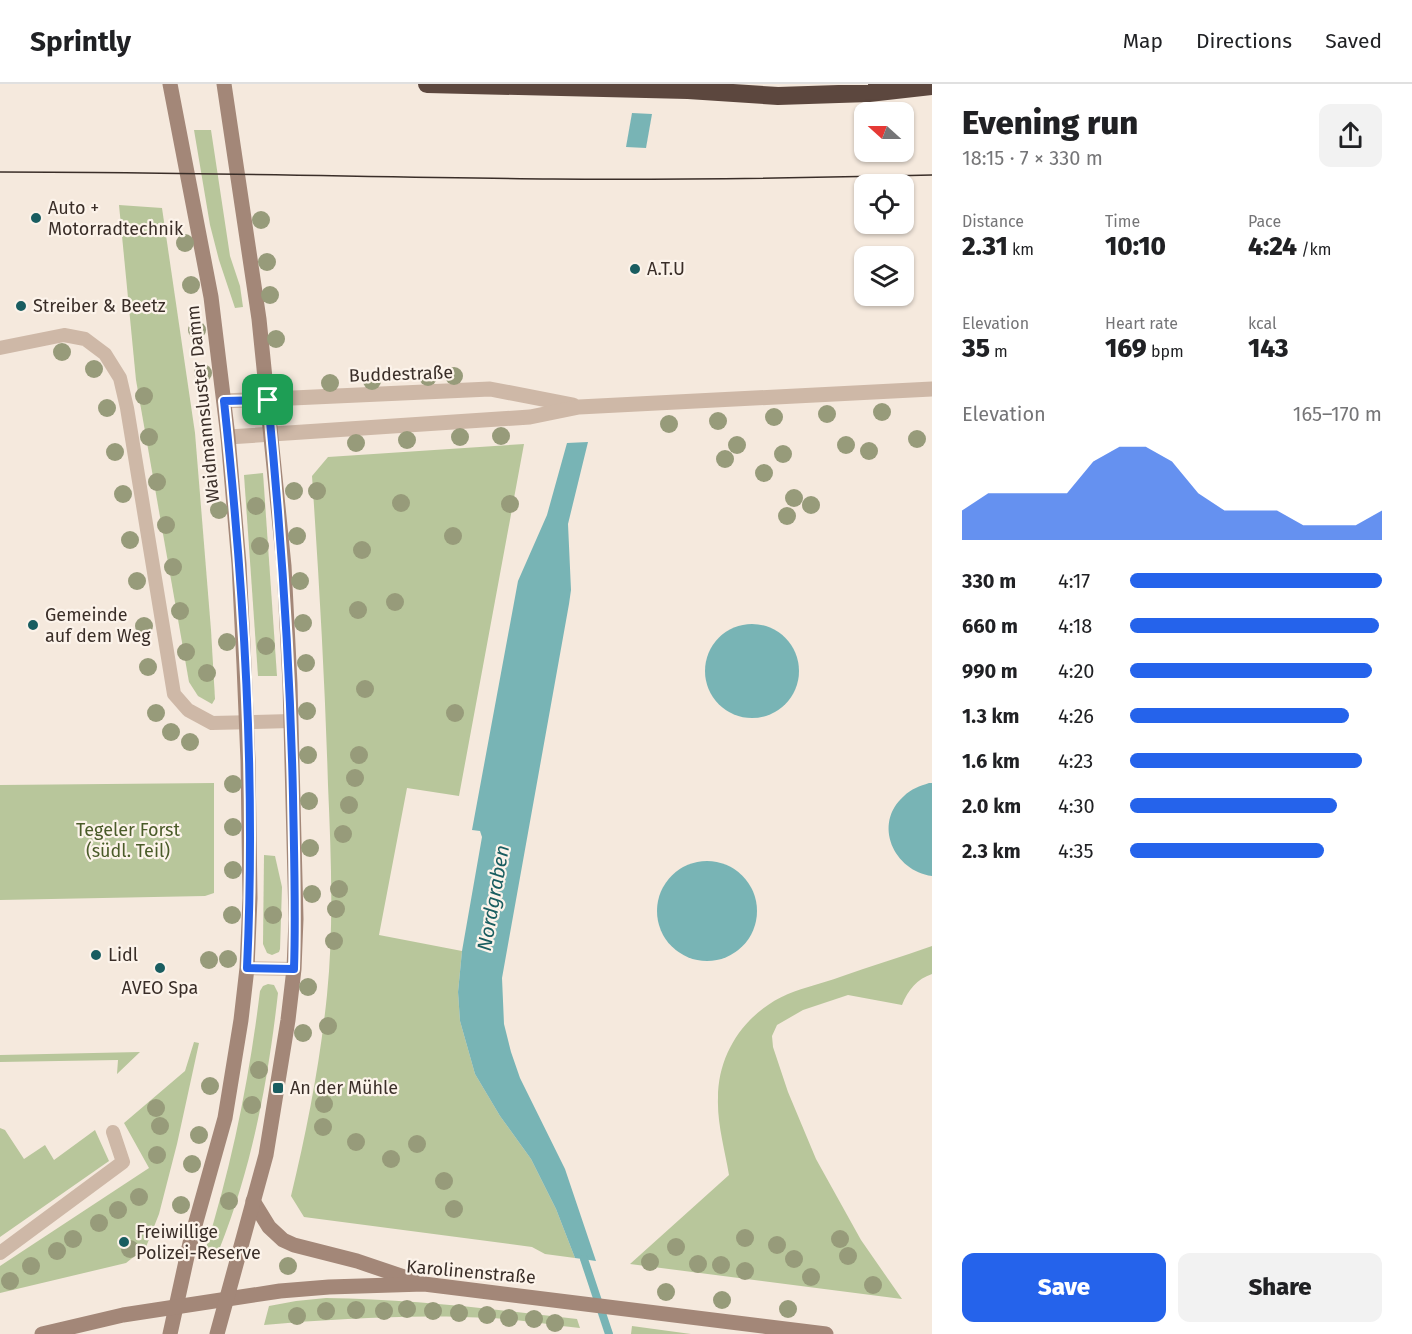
<!DOCTYPE html>
<html lang="en">
<head>
<meta charset="utf-8">
<style>
	:root { --surface:#fff; --page:#f2f2f2; --text:#202124; --muted:#757577; --line:#e0e0e0; --accent:#2563eb }
	body { margin:0; font-family:"Fira Sans",sans-serif; background:var(--page); color:var(--text); height:100vh; display:flex; flex-direction:column; font-size:22px; white-space:nowrap }
	* { box-sizing:border-box; margin:0 }
	p { font-size:20px; color:var(--muted) }
	.icon { flex:none; width:33px; height:33px; fill:none; stroke:currentColor; stroke-width:2; stroke-linecap:round; stroke-linejoin:round }
	.map { position:relative; flex:1; overflow:hidden }
	.drawer { display:flex; flex-direction:column; background:var(--surface); width:480px }
	.drawer>* { flex:none }
	.needle { width:39px; rotate:291deg }
	.buttons { position:absolute; left:854px; top:18px; display:grid; gap:12px }
	.buttons a { display:grid; place-items:center; width:60px; height:60px; border-radius:12px; background:var(--surface); box-shadow:0 2px 4px #0004; font-size:30px }
	.pin { position:absolute; display:grid; place-items:center; width:51px; height:51px; color:#fff; margin:-26px; border-radius:12px; box-shadow:0 3px 9px #0006 }
	.round { display:grid; place-items:center; flex:none; width:63px; height:63px; border-radius:12px; background:var(--page) }
	.overview { display:flex; align-items:center; justify-content:space-between; height:102px; padding:0 30px }
	h1 { font-size:33px; font-weight:800; line-height:45px }
	.metrics { display:grid; grid-template-columns:repeat(3,1fr); gap:9px; height:102px; padding:6px 30px }
	.metrics div { display:grid; align-content:center }
	.metrics b { font-size:26px; font-weight:800 }
	.metrics small { font-size:16px; font-weight:400 }
	.metrics p { font-size:16px }
	.chart { height:168px; padding:12px 30px }
	.chart p { display:flex; justify-content:space-between }
	.chart svg { width:100%; height:108px; margin-top:6px; fill:var(--accent); opacity:.7 }
	.button { display:flex; gap:12px; margin-top:auto; padding:12px 30px }
	.button a { flex:1; height:69px; border-radius:12px; background:var(--accent); color:#fff; font-size:24px; font-weight:800; line-height:69px; text-align:center }
	.button a+a { background:var(--page); color:var(--text) }
	ul { padding:0 30px; list-style:none; font-size:20px }
	li { display:grid; grid-template-columns:96px 72px 1fr; align-items:center; height:45px }
	li i { height:15px; border-radius:8px; background:var(--accent) }
	header { display:flex; align-items:center; gap:36px; box-sizing:border-box; height:84px; padding:0 30px; background:var(--surface); border-bottom:2px solid var(--line) }
	header strong { font-size:28px }
	nav { display:flex; gap:33px; margin-inline-start:auto; font-size:21px }
	main { display:flex; flex:1; min-height:0 }
	.map>svg:first-child { display:block }
</style>
</head>
<body>
<header>
<strong>Sprintly</strong>
<nav><a>Map</a><a>Directions</a><a>Saved</a></nav>
</header>
<main>
<div class="map">
<svg width="932" height="1250" viewBox="0 0 932 1250">
	<rect width="100%" height="100%" fill="#f5e9dd"/>
	<!-- green -->
	<g fill="#b8c69b">
		<path d="M194,46h17l19,126 10,30 3,21 -8,1 -16,-48 -9,-35z"/>
		<path d="M119,121l43,3 33,225 16,197 4,69 -3,5 -14,-8 -9,-14 -53,-302z"/>
		<path d="M524,360l-65,352 -52,-8 -28,147 83,16 -4,41 2,29 15,53 25,42 31,43 25,50 19,49 -30,-4 -13,-7 -228,-30 -13,-21c16,-66 29,-133 36,-201 7,-69 4,-141 1,-210 -3,-103 -9,-206 -16,-309l16,-19z"/>
		<path d="M263,389l14,203h-19l-14,-201z"/>
		<path d="M214,699v110l-9,3 -205,4v-115z"/>
		<path d="M264,771l11,1 7,31 -2,62 -1,3 -7,3 -5,-2 -4,-9z"/>
		<path d="M932,862v28c-15,5 -24,16 -30,31l-54,-10 -45,15 -26,15 -5,11 1,11 15,45 28,67 45,81 41,59 -272,-35 99,-89c-4,-25 -12,-51 -11,-77 0,-46 28,-86 70,-104 17,-7 35,-11 52,-17 31,-11 61,-20 92,-31z"/>
		<path d="M268,900l6,1 4,8c-10,89 -26,174 -59,257l-14,1c27,-87 44,-170 55,-260l3,-5z"/>
		<path d="M194,958l5,1 -22,101 -18,70 -13,33 -20,16 -126,30v-27l149,-98 -25,-45 61,-52z"/>
		<path d="M140,968l-23,22 1,-14 -118,2v-7z"/>
		<path d="M0,1044l5,2 19,29 21,-14 9,15 41,-30 14,31 -109,76z"/>
		<path d="M326,1214c84,1 167,11 251,21l3,9c-29,-3 -58,-8 -87,-10 -76,-4 -152,0 -229,7l5,-19 27,-5z"/>
		<path d="M632,1242l59,8h-60z"/>
	</g>
	<!-- water -->
	<g fill="#78b4b5">
		<path d="M632,29l20,1 -6,34 -20,-1z"/>
		<path d="M588,358l-20,82 3,66 -2,14 -67,374 2,46 7,28 9,26 45,91 31,92 -21,-3 -19,-49 -25,-50 -31,-43 -25,-42 -15,-53 -2,-29 4,-41 20,-114 -2,-6 -8,-1 46,-249 29,-66 20,-72z"/>
		<circle cx="752" cy="587" r="47"/>
		<path d="M929,699h3v93c-38,-5 -60,-52 -28,-80 7,-7 16,-10 25,-13z"/>
		<circle cx="707" cy="827" r="50"/>
	</g>
	<g fill="none" stroke-linecap="round" stroke-linejoin="round">
		<!-- stream -->
		<path stroke="#78b4b5" stroke-width="8" d="M584,1175l25,75"/>
		<!-- service -->
		<g stroke="#ceb8a7" stroke-width="14">
			<path d="M0,264l64,-13 21,4 20,15 15,24 7,30 47,286 14,16 24,13 79,-2"/>
			<path d="M247,884l47,1"/>
			<path d="M0,1169l123,-91 -10,-30"/>
		</g>
		<!-- minor -->
		<g stroke="#ceb8a7" stroke-width="15">
			<path d="M224,317l266,-12 83,16"/>
			<path d="M228,353l302,-20 49,-10 353,-18"/>
		</g>
		<!-- secondary -->
		<g stroke="#a38778" stroke-width="15">
			<path d="M170,0l41,213 17,140 11,127 5,101 4,96 2,137 -3,70 -6,52 -16,98 -35,125 -20,91"/>
			<path d="M253,1117l16,26 14,13 11,5 63,16 56,19"/>
			<path d="M42,1250l81,-19 157,-24 49,-4 95,-3 402,50"/>
			<path d="M217,1250l49,-179 22,-135 6,-51 2,-50 -6,-235 -6,-118 -25,-247 -35,-235"/>
		</g>
		<!-- motorway -->
		<path stroke="#5c473e" stroke-width="18" d="M427,0l261,6 90,6 91,-3 63,-7"/>
		<!-- tram -->
		<path stroke="#3a2e28" stroke-width="1.5" d="M0,88c184,0 368,5 553,7 126,1 253,-1 379,-4"/>
	</g>
	<!-- trees -->
	<g fill="#979b7a">
		<circle cx="261" cy="136" r="9"/>
		<circle cx="185" cy="159" r="9"/>
		<circle cx="267" cy="178" r="9"/>
		<circle cx="191" cy="201" r="9"/>
		<circle cx="270" cy="211" r="9"/>
		<circle cx="197" cy="246" r="9"/>
		<circle cx="276" cy="255" r="9"/>
		<circle cx="62" cy="268" r="9"/>
		<circle cx="94" cy="285" r="9"/>
		<circle cx="203" cy="289" r="9"/>
		<circle cx="454" cy="292" r="9"/>
		<circle cx="428" cy="293" r="9"/>
		<circle cx="372" cy="297" r="9"/>
		<circle cx="330" cy="299" r="9"/>
		<circle cx="144" cy="312" r="9"/>
		<circle cx="107" cy="324" r="9"/>
		<circle cx="882" cy="328" r="9"/>
		<circle cx="827" cy="330" r="9"/>
		<circle cx="774" cy="333" r="9"/>
		<circle cx="718" cy="337" r="9"/>
		<circle cx="669" cy="340" r="9"/>
		<circle cx="501" cy="352" r="9"/>
		<circle cx="149" cy="353" r="9"/>
		<circle cx="460" cy="353" r="9"/>
		<circle cx="917" cy="355" r="9"/>
		<circle cx="407" cy="356" r="9"/>
		<circle cx="356" cy="359" r="9"/>
		<circle cx="737" cy="361" r="9"/>
		<circle cx="846" cy="361" r="9"/>
		<circle cx="869" cy="367" r="9"/>
		<circle cx="115" cy="368" r="9"/>
		<circle cx="783" cy="370" r="9"/>
		<circle cx="725" cy="375" r="9"/>
		<circle cx="764" cy="389" r="9"/>
		<circle cx="157" cy="398" r="9"/>
		<circle cx="294" cy="407" r="9"/>
		<circle cx="317" cy="407" r="9"/>
		<circle cx="123" cy="410" r="9"/>
		<circle cx="794" cy="414" r="9"/>
		<circle cx="401" cy="419" r="9"/>
		<circle cx="510" cy="420" r="9"/>
		<circle cx="811" cy="421" r="9"/>
		<circle cx="256" cy="422" r="9"/>
		<circle cx="219" cy="426" r="9"/>
		<circle cx="787" cy="432" r="9"/>
		<circle cx="166" cy="441" r="9"/>
		<circle cx="297" cy="452" r="9"/>
		<circle cx="453" cy="452" r="9"/>
		<circle cx="130" cy="456" r="9"/>
		<circle cx="260" cy="462" r="9"/>
		<circle cx="362" cy="466" r="9"/>
		<circle cx="173" cy="483" r="9"/>
		<circle cx="137" cy="497" r="9"/>
		<circle cx="300" cy="497" r="9"/>
		<circle cx="395" cy="518" r="9"/>
		<circle cx="358" cy="526" r="9"/>
		<circle cx="180" cy="527" r="9"/>
		<circle cx="303" cy="539" r="9"/>
		<circle cx="144" cy="542" r="9"/>
		<circle cx="227" cy="558" r="9"/>
		<circle cx="266" cy="562" r="9"/>
		<circle cx="186" cy="568" r="9"/>
		<circle cx="306" cy="579" r="9"/>
		<circle cx="148" cy="583" r="9"/>
		<circle cx="207" cy="589" r="9"/>
		<circle cx="365" cy="605" r="9"/>
		<circle cx="307" cy="627" r="9"/>
		<circle cx="156" cy="629" r="9"/>
		<circle cx="455" cy="629" r="9"/>
		<circle cx="171" cy="648" r="9"/>
		<circle cx="190" cy="658" r="9"/>
		<circle cx="308" cy="671" r="9"/>
		<circle cx="359" cy="671" r="9"/>
		<circle cx="355" cy="694" r="9"/>
		<circle cx="233" cy="700" r="9"/>
		<circle cx="309" cy="717" r="9"/>
		<circle cx="349" cy="721" r="9"/>
		<circle cx="233" cy="743" r="9"/>
		<circle cx="343" cy="750" r="9"/>
		<circle cx="310" cy="764" r="9"/>
		<circle cx="233" cy="786" r="9"/>
		<circle cx="339" cy="805" r="9"/>
		<circle cx="312" cy="810" r="9"/>
		<circle cx="336" cy="825" r="9"/>
		<circle cx="232" cy="831" r="9"/>
		<circle cx="273" cy="831" r="9"/>
		<circle cx="334" cy="857" r="9"/>
		<circle cx="228" cy="875" r="9"/>
		<circle cx="209" cy="876" r="9"/>
		<circle cx="308" cy="903" r="9"/>
		<circle cx="328" cy="942" r="9"/>
		<circle cx="303" cy="949" r="9"/>
		<circle cx="259" cy="986" r="9"/>
		<circle cx="210" cy="1002" r="9"/>
		<circle cx="324" cy="1020" r="9"/>
		<circle cx="252" cy="1021" r="9"/>
		<circle cx="156" cy="1024" r="9"/>
		<circle cx="160" cy="1042" r="9"/>
		<circle cx="323" cy="1043" r="9"/>
		<circle cx="199" cy="1051" r="9"/>
		<circle cx="356" cy="1058" r="9"/>
		<circle cx="417" cy="1060" r="9"/>
		<circle cx="157" cy="1071" r="9"/>
		<circle cx="391" cy="1075" r="9"/>
		<circle cx="192" cy="1080" r="9"/>
		<circle cx="444" cy="1097" r="9"/>
		<circle cx="139" cy="1113" r="9"/>
		<circle cx="229" cy="1117" r="9"/>
		<circle cx="181" cy="1121" r="9"/>
		<circle cx="454" cy="1125" r="9"/>
		<circle cx="118" cy="1126" r="9"/>
		<circle cx="99" cy="1139" r="9"/>
		<circle cx="745" cy="1154" r="9"/>
		<circle cx="73" cy="1155" r="9"/>
		<circle cx="840" cy="1155" r="9"/>
		<circle cx="777" cy="1161" r="9"/>
		<circle cx="676" cy="1163" r="9"/>
		<circle cx="130" cy="1165" r="9"/>
		<circle cx="57" cy="1167" r="9"/>
		<circle cx="848" cy="1172" r="9"/>
		<circle cx="794" cy="1175" r="9"/>
		<circle cx="650" cy="1178" r="9"/>
		<circle cx="698" cy="1180" r="9"/>
		<circle cx="721" cy="1181" r="9"/>
		<circle cx="31" cy="1182" r="9"/>
		<circle cx="288" cy="1182" r="9"/>
		<circle cx="745" cy="1187" r="9"/>
		<circle cx="811" cy="1193" r="9"/>
		<circle cx="10" cy="1197" r="9"/>
		<circle cx="873" cy="1201" r="9"/>
		<circle cx="666" cy="1208" r="9"/>
		<circle cx="722" cy="1216" r="9"/>
		<circle cx="407" cy="1225" r="9"/>
		<circle cx="788" cy="1225" r="9"/>
		<circle cx="356" cy="1226" r="9"/>
		<circle cx="326" cy="1227" r="9"/>
		<circle cx="384" cy="1227" r="9"/>
		<circle cx="433" cy="1227" r="9"/>
		<circle cx="459" cy="1229" r="9"/>
		<circle cx="487" cy="1231" r="9"/>
		<circle cx="297" cy="1232" r="9"/>
		<circle cx="509" cy="1234" r="9"/>
		<circle cx="534" cy="1235" r="9"/>
		<circle cx="555" cy="1239" r="9"/>
	</g>
	<g fill="none" stroke-linecap="round" stroke-linejoin="round">
		<defs>
			<path id="route" d="M268,316c13,132 22,263 25,396 1,58 3,116 1,173l-47,-1c9,-189 -3,-379 -23,-567z"/>
		</defs>
		<!-- route casing -->
		<use href="#route" stroke="#fff" stroke-width="12"/>
		<!-- route -->
		<use href="#route" stroke="#2563eb" stroke-width="8"/>
	</g>
	<!-- markers -->
	<g fill="#195d60" stroke="#fcf3ea" stroke-width="2">
		<circle cx="36" cy="134" r="6"/>
		<circle cx="635" cy="185" r="6"/>
		<circle cx="21" cy="222" r="6"/>
		<circle cx="33" cy="541" r="6"/>
		<circle cx="96" cy="871" r="6"/>
		<circle cx="160" cy="884" r="6"/>
		<rect x="272" y="998" width="12" height="12" rx="3"/>
		<circle cx="124" cy="1158" r="6"/>
	</g>
	<g text-anchor="middle" dominant-baseline="central" stroke-width="4.5" stroke-linejoin="round" paint-order="stroke">
		<!-- poi labels -->
		<g font-size="18" fill="#3a2e28" stroke="#fcf3ea" text-anchor="start">
			<text x="48" y="124">Auto +<tspan x="48" dy="21">Motorradtechnik</tspan></text>
			<text x="647" y="185">A.T.U</text>
			<text x="33" y="222">Streiber &amp; Beetz</text>
			<text x="45" y="531">Gemeinde<tspan x="45" dy="21">auf dem Weg</tspan></text>
			<text x="108" y="871">Lidl</text>
			<text x="160" y="904" text-anchor="middle">AVEO Spa</text>
			<text x="290" y="1004">An der Mühle</text>
			<text x="136" y="1148">Freiwillige<tspan x="136" dy="21">Polizei-Reserve</tspan></text>
		</g>
		<!-- street labels -->
		<g font-size="18" fill="#3a2e28" stroke="#fcf3ea">
			<text transform="translate(401 290) rotate(-2)">Buddestraße</text>
			<text transform="translate(203 320) rotate(-96)">Waidmannsluster Damm</text>
			<text transform="translate(471 1188) rotate(5)">Karolinenstraße</text>
		</g>
		<!-- park labels -->
		<g font-size="18" fill="#4a5b29" stroke="#fcf3ea">
			<text x="128" y="746">Tegeler Forst<tspan x="128" dy="21">(südl. Teil)</tspan></text>
		</g>
		<!-- water labels -->
		<g font-size="20" font-style="italic" fill="#195d60" stroke="#fcf3ea">
			<text transform="translate(493 814) rotate(-80)">Nordgraben</text>
		</g>
	</g>
</svg>
<div class="buttons">
<a><svg class="needle" viewBox="-14 -14 28 28"><path d="M0-13l5 13h-10z" fill="#e53935"/><path d="M0 13l5-13h-10z" fill="#757577"/></svg></a>
<a><svg class="icon" aria-label="locate" viewBox="0 0 24 24"><circle cx="12" cy="12" r="6"/><path d="M12 2v4M12 18v4M2 12h4M18 12h4"/></svg></a>
<a><svg class="icon" aria-label="layers" viewBox="0 0 24 24"><path d="M12 4l9 5-9 5-9-5zM3 14l9 5 9-5"/></svg></a>
</div>
<div class="pin" style="left:268px;top:316px;background:#1e9e55"><svg class="icon" aria-label="arrive" viewBox="0 0 24 24"><path d="M6 21V4h12l-3 4 3 4H6"/></svg></div>
</div>
<section class="drawer">
<div class="overview"><div><h1>Evening run</h1><p>18:15 · 7 × 330 m</p></div><a class="round"><svg class="icon" aria-label="share" viewBox="0 0 24 24"><path d="M12 15V3M7 8l5-5 5 5M5 13v7h14v-7"/></svg></a></div>
<div class="metrics">
<div><p>Distance</p><b>2.31<small> km</small></b></div>
<div><p>Time</p><b>10:10</b></div>
<div><p>Pace</p><b>4:24<small> /km</small></b></div>
</div>
<div class="metrics">
<div><p>Elevation</p><b>35<small> m</small></b></div>
<div><p>Heart rate</p><b>169<small> bpm</small></b></div>
<div><p>kcal</p><b>143</b></div>
</div>
<div class="chart"><p><span>Elevation</span>165–170 m</p>
<svg viewBox="0 0 160 44" preserveAspectRatio="none"><path d="M0 44V32L10 25L20 25L30 25L40 25L50 12L60 6L70 6L80 12L90 25L100 32L110 32L120 32L130 38L140 38L150 38L160 32V44z"/></svg>
</div>
<ul>
<li><b>330 m</b>4:17<i style="width:100%"></i></li>
<li><b>660 m</b>4:18<i style="width:99%"></i></li>
<li><b>990 m</b>4:20<i style="width:96%"></i></li>
<li><b>1.3 km</b>4:26<i style="width:87%"></i></li>
<li><b>1.6 km</b>4:23<i style="width:92%"></i></li>
<li><b>2.0 km</b>4:30<i style="width:82%"></i></li>
<li><b>2.3 km</b>4:35<i style="width:77%"></i></li>
</ul>
<div class="button"><a>Save</a><a>Share</a></div>
</section>
</main>
</body>
</html>
